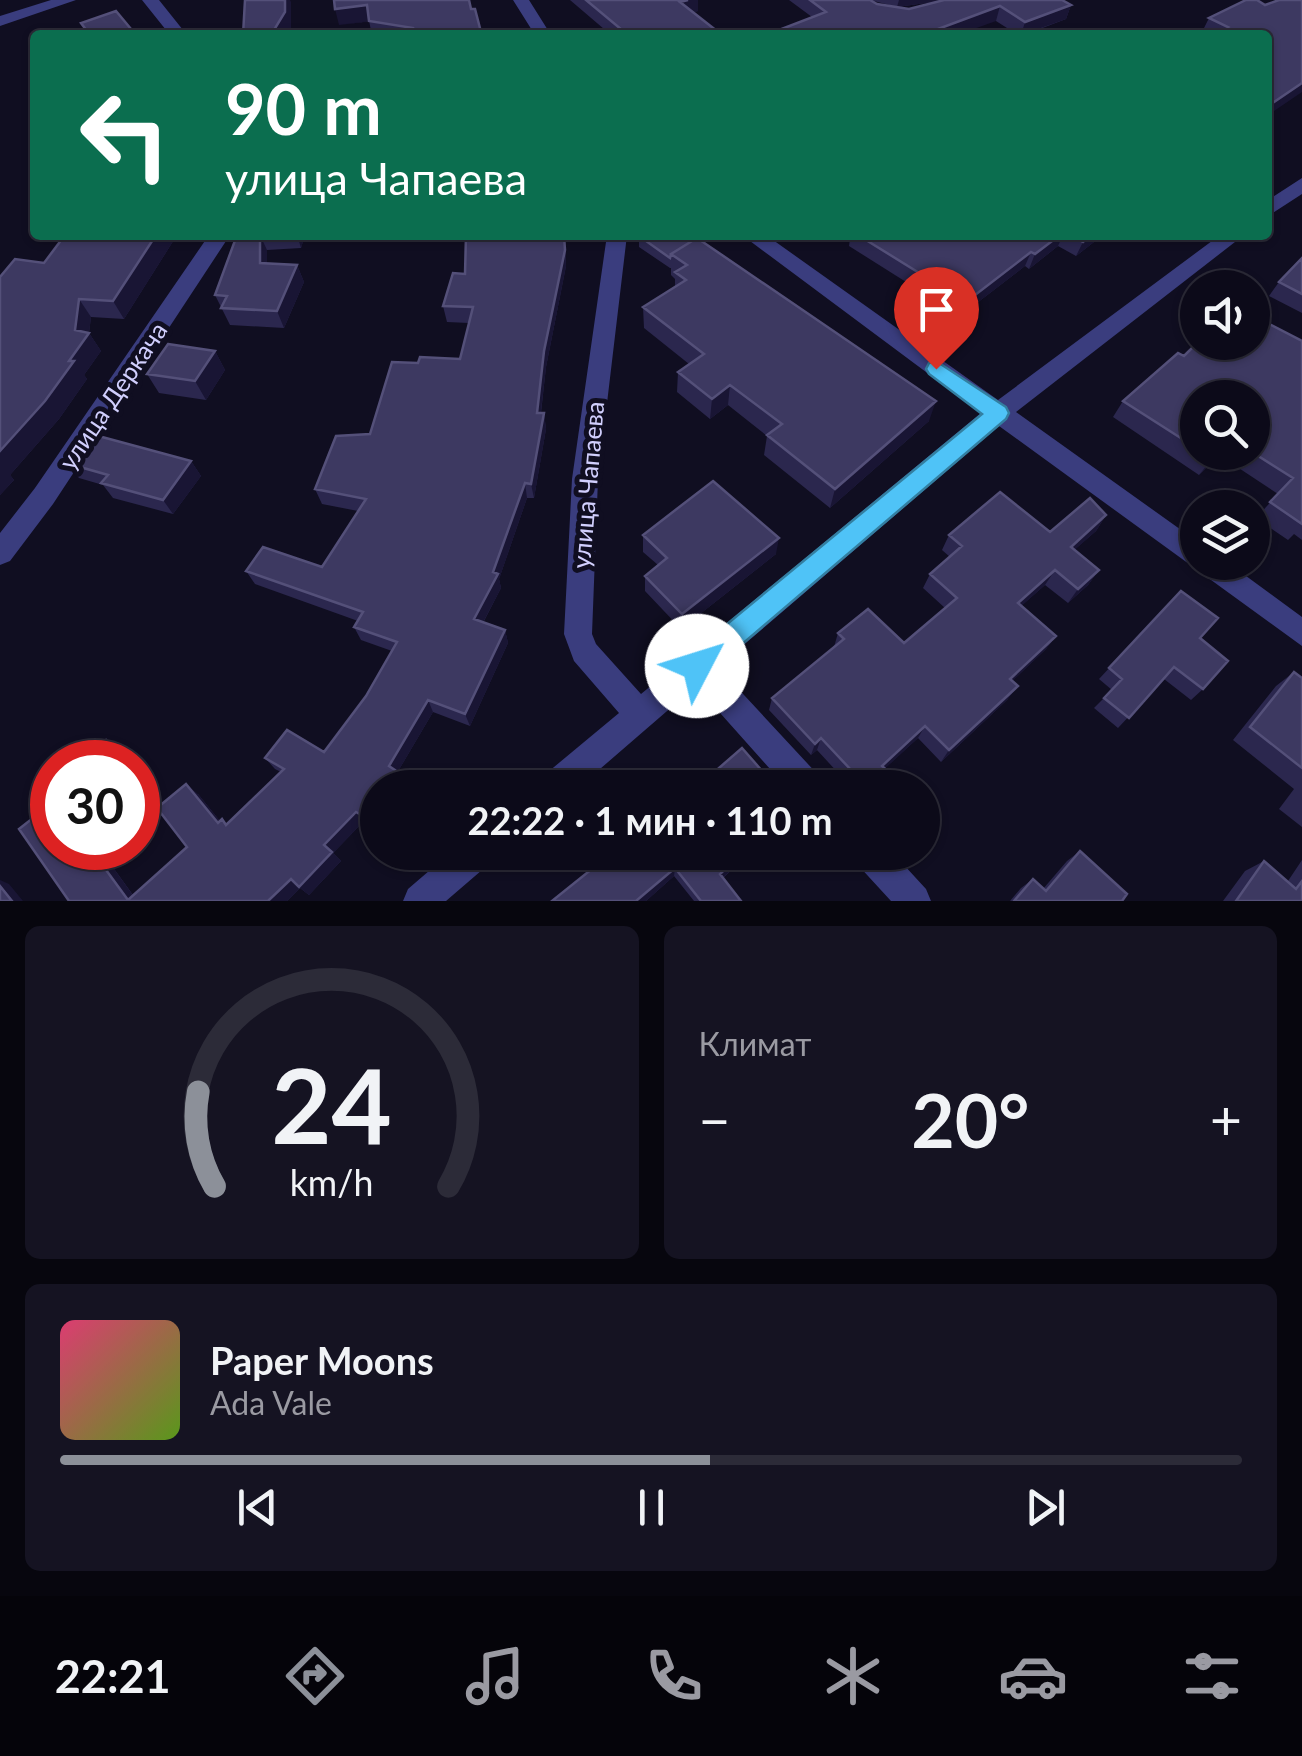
<!DOCTYPE html>
<html lang="ru">
<head>
<meta charset="utf-8">
<style>
	:root { --surface:#0c0a19; --page:#151322; --text:#f1f3f6; --muted:#9a9aa2; --line:#2c2b38; --accent:#8c9099 }
	body { margin:0; font-family:Lato,sans-serif; background:var(--page); color:var(--text); height:100vh; display:flex; flex-direction:column; font-size:38px; white-space:nowrap }
	* { box-sizing:border-box; margin:0 }
	p { font-size:32px; color:var(--muted) }
	.icon { flex:none; width:55px; height:55px; fill:none; stroke:currentColor; stroke-width:2; stroke-linecap:round; stroke-linejoin:round }
	.map { position:relative; height:901px; overflow:hidden }
	.drawer { display:flex; flex-direction:column; gap:25px; padding:25px; background:#07060e; flex:1 }
	.drawer>* { flex:none }
	.banner { position:absolute; left:30px; top:30px; width:1242px; height:210px; border-radius:10px; box-shadow:0 2px 8px #0004,0 0 0 2px var(--line); background:#0b6e4f; color:#fff; overflow:hidden }
	.controls { position:absolute; left:1180px; top:270px; display:grid; gap:20px }
	.controls a { display:grid; place-items:center; width:90px; height:90px; border-radius:50%; background:var(--surface); box-shadow:0 2px 8px #0004,0 0 0 2px var(--line); font-size:50px }
	.speed { position:absolute; left:30px; top:740px; display:flex; gap:20px; font-size:50px; font-weight:700; text-align:center }
	.speed>* { display:grid; place-content:center; width:130px; height:130px; border-radius:50%; background:var(--surface); box-shadow:0 2px 8px #0004,0 0 0 2px var(--line); line-height:1 }
	.speed .limit { border:15px solid #d22; background:#fff; color:#111 }
	.pin { position:absolute; display:grid; place-items:center; width:85px; height:85px; color:#fff; margin:-102px -42px; border-radius:50% 50% 50% 0; rotate:-45deg; box-shadow:0 0 10px #0007 }
	.pin .icon { rotate:45deg }
	.me { position:absolute; width:110px; margin:-55px; rotate:50deg; stroke-linejoin:round; filter:drop-shadow(0 0 8px #0008) }
	.turn { display:flex; align-items:center; gap:35px; height:210px; padding:0 30px; font-size:45px }
	.turn .icon { width:130px; height:130px; stroke-width:2.5 }
	.turn b { display:block; font-size:70px; line-height:85px }
	.big { font-size:75px; font-weight:700; line-height:1.1 }
	.drawer .tile { flex:1; display:flex; flex-direction:column; justify-content:center; gap:15px; min-width:0; padding:0 35px; border-radius:15px; background:var(--page) }
	.drawer .dial { align-items:center; gap:0 }
	.dial svg { height:260px; overflow:visible; fill:none; stroke:var(--line); stroke-width:7; stroke-linecap:round; text-anchor:middle }
	.dial text { fill:var(--text); stroke:none }
	.song { display:flex; align-items:center; gap:30px }
	.cover { width:120px; height:120px; border-radius:15px; background:linear-gradient(135deg,hsl(340 70% 55%),hsl(90 70% 35%)) }
	.played { height:10px; border-radius:5px; background:linear-gradient(90deg,var(--accent) 55%,var(--line) 55%) }
	.keys { display:flex; justify-content:space-around; direction:ltr }
	.heat { display:flex; justify-content:space-between; align-items:center; font-size:55px; direction:ltr }
	.drawer .tiles { flex:1; display:grid; gap:25px; grid-template-columns:1fr 1fr }
	.tile:last-child { grid-column:span 2 }
	.trip { position:absolute; left:360px; top:770px; width:580px; height:100px; border-radius:50px; background:var(--surface); box-shadow:0 2px 8px #0004,0 0 0 2px var(--line); font-weight:700; line-height:100px; text-align:center }
	.tabs { display:flex; height:160px; justify-content:space-around; align-items:center; background:#05040a; color:var(--muted) }
	.tabs .icon { width:70px; height:70px }
	.tabs .active { color:var(--accent) }
	.tabs b { font-size:45px; color:var(--text) }
	.map>svg:first-child { display:block }
</style>
</head>
<body>
<div class="map">
<svg width="1302" height="901" viewBox="0 0 1302 901">
	<rect width="100%" height="100%" fill="#100e21"/>
	<g fill="none" stroke-linecap="round" stroke-linejoin="round">
		<path fill="#3a3d7e" fill-rule="evenodd" d="M51 0H76L0 26V16Z
			M142 0H159L187 35H170Z
			M513 0H529L551 35H535Z
			M1302 178V194L1268 216V200Z
			M209 235H230L53 504 10 561 0 565V533L35 488Z
			M607 235H627L598 479 592 634 596 644 641 694 981 413 742 235H766L998 400 1220 235H1244L1016 412 1198 542V562H1227L1302 617V646L999 426 718 667 820 777 825 788H787L696 686 578 788H537L542 777 619 713 574 661 564 634 572 479Z
			M451 852H493L489 864 446 901H403L408 889Z
			M853 852H892L926 889 931 901H891L857 864Z"/>
	</g>
	<path fill="#2b274e" fill-rule="evenodd" d="M570 0H698V11L693 12 722 35H611Z
		M789 0H1062L1071 5 1066 19 1024 35H1018L996 21 812 17ZM870 0 897 7 940 1 909 9 877 4Z
		M1246 0 1268 35H1208L1202 32 1209 18Z
		M471 9 481 32 499 35H372L369 21 339 25Z
		M65 235H177L124 319 91 317 89 333 101 351 84 375 87 379 59 419 10 475 14 480 0 495V277L44 263Z
		M237 235H305L301 248 267 250V263L297 265 304 282 284 328 230 325 215 295Z
		M436 235H565L566 266 546 367 541 413H544L546 429 534 498H527L499 579 501 588 483 623 505 630 508 643 470 726 433 712 397 773 402 780 397 788H378L371 825 364 821 333 853 341 861 309 895 300 888 287 901H69L99 848 133 895 187 847 198 794 220 821 222 819 227 824 281 772 275 769 265 758 324 752 366 696 392 651 361 640 354 627 358 621 255 584 246 571 322 567 358 511 322 504 315 489 370 434 418 363 460 359 469 323 447 322 443 306 465 274 466 238 437 240Z
		M642 235 929 421 830 508 764 455 767 436 728 405 710 419 677 392 678 372 689 364 644 328 643 307 675 286V279L671 275V268H670L639 247V236Z
		M845 235H1103L1076 256 1058 246 1029 269 1025 266 960 316 849 246 850 239Z
		M1302 258V313L1269 296 1279 282Z
		M1302 341V540L1294 534 1288 540 1256 518 1278 494 1219 455 1199 475 1113 417 1123 401 1184 356ZM1198 398 1252 452H1198Z
		M215 351 225 370 206 400 159 393 147 374Z
		M191 461 201 476 173 514 113 498 103 485 79 478 66 463Z
		M1106 515 1096 531 1074 550 1099 570 1088 585 1068 603 1045 585 1021 606 1056 636 1046 649 1012 681 1008 699 941 762 918 738 885 768 893 776 886 788H852L817 750 811 755 769 710 772 698 834 647 838 633 904 643 945 608 923 588 930 574 950 557 942 550 949 535 1050 532Z
		M643 535 776 554 681 629 645 591V576L658 565 643 552Z
		M1181 591 1200 638 1203 689 1191 700 1164 679 1118 728 1094 708 1112 690 1099 679Z
		M1294 672 1302 678V827L1279 809 1294 789 1233 740 1276 686Z
		M1080 851 1122 901H1010L1021 888 1033 879 1043 889 1067 861Z
		M613 852H751L723 878 741 901H694L674 876 646 901H552Z
		M1302 860V901H1223L1245 871 1264 861 1288 881Z"/>
	<path fill="#191534" d="M285 0H290L291 2V31L289 35H271Z
		M688 0H698V11L680 17V2Z
		M899 0H947L897 7Z
		M367 5 370 21 339 25 335 9Z
		M1071 5 1066 19 1021 35 1025 22Z
		M1000 6 996 21 957 35H922Z
		M1302 83V92L1268 115V106Z
		M156 235H177L124 319 113 301Z
		M260 235 267 250V280L260 263Z
		M297 235H305L301 248Z
		M564 235 566 266 546 367 539 428 537 413 544 351Z
		M1060 235H1063L1058 246 1029 269 1035 254Z
		M1091 235H1103L1076 256 1083 242Z
		M1031 252 1025 266 960 316 966 302Z
		M297 265 304 282 284 328 277 311Z
		M79 299 91 317 89 333 101 351 84 375 87 379 59 419 10 475 14 480 0 495V451L69 361 75 330Z
		M215 351 225 370 206 400 195 381Z
		M730 385 728 405 710 419 712 399Z
		M936 401 929 421 830 508 835 489Z
		M544 413 546 429 534 498 531 484Z
		M1218 452H1221L1199 475 1212 459Z
		M191 461 201 476 173 514 163 500Z
		M525 483 527 498 499 579 501 588 478 632 474 619Z
		M1106 515 1096 531 1061 562 1071 547Z
		M779 538 776 554 681 629 682 614Z
		M1055 570 1045 585 1009 617 1018 603Z
		M1099 570 1088 585 1068 603 1078 589Z
		M505 630 508 643 470 726 465 714Z
		M1056 636 1046 649 1001 692 1010 679Z
		M1018 686 1008 699 941 762 949 750Z
		M428 700 433 712 397 773 402 780 397 788H383L389 766Z
		M925 726 918 738 876 777 882 766Z
		M821 738 817 750 811 755 815 744Z
		M106 740 115 747 127 762H124Z
		M186 784 198 794 229 832 218 823Z
		M378 795V816L371 825 363 816Z
		M356 812 364 821 333 853 324 845Z
		M90 848H99L137 901 128 900Z
		M332 852 341 861 309 895 300 888 287 901H268L291 879Z
		M743 852H751L718 882 720 874Z
		M675 868 674 876 646 901H636Z
		M0 880 9 884 23 901H12L0 886Z"/>
	<path fill="#3d3961" stroke="#545079" stroke-width="2.5" d="M245 0H285V12L271 35H243Z
		M334 0H469L471 9H475L481 32 498 30 499 35H412L413 28 369 21 367 5 335 9Z
		M586 0H688L680 2 722 35H628Z
		M810 0H870L877 4 909 9 944 0H1062L1071 5 1025 22 1000 6 922 35H766L826 12Z
		M1246 0H1257L1265 5 1279 0H1302V83L1268 106V35H1214L1228 27 1209 18Z
		M116 11 136 35H90L81 23Z
		M65 235H156L113 301 79 299 75 330 89 333 69 361H74L45 401 0 451V277L15 259 44 263Z
		M237 235H260V263L297 265 277 311 221 308 227 296 215 295Z
		M466 235H564L565 250 544 351 537 413H544L531 484 525 483 493 572 498 574 474 619 505 630 465 714 428 700 389 766 395 770 383 788H378V795L363 816 356 812 324 845 332 852 299 887 291 879 268 901H69L19 829 52 803V848H90L128 900 187 847 157 808 186 784 218 823 222 819 226 825 284 769 265 758 287 730 324 752 366 696 397 642 354 627 363 612 246 571 263 547 322 567 366 499 315 489 336 436 370 434 392 362 418 363 420 357 460 359 473 307 443 306 453 273 465 274Z
		M642 235H684L692 241 671 254 670 258 639 236Z
		M858 235H1060L1035 254 1031 252 966 302Z
		M1070 235H1091L1083 242Z
		M697 238 936 401 835 489 767 435 782 424 730 385 712 399 678 372 704 354 643 307 686 280 675 272 687 265 671 254Z
		M1302 258V294L1279 282Z
		M1252 315 1302 341V524L1270 502 1293 478 1252 452V398H1198V449L1123 401 1178 353 1184 356 1198 342H1252Z
		M168 344 215 351 195 381 147 374Z
		M91 434 191 461 163 500 101 483 108 475 66 463Z
		M1202 452H1218L1212 459Z
		M713 481 779 538 682 614 645 576 667 558 643 535Z
		M1000 492 1050 532 1090 498 1106 515 1071 547 1099 570 1078 589 1055 570 1018 603 1056 636 1010 679 1018 686 949 750 925 726 882 766 893 776 881 788H868L821 738 815 744 772 698 844 639 838 633 868 609 904 643 957 598 930 574 962 546 949 535Z
		M1181 591 1218 618 1200 638 1228 661 1203 689 1174 667 1129 718 1104 698 1122 679 1109 668Z
		M1294 672 1302 678V768L1250 727Z
		M106 740 124 762H78Z
		M742 748 777 788H696Z
		M1080 851 1127 894 1122 901H1014L1033 879 1046 891Z
		M613 852H743L720 874 741 901H701L675 868 636 901H552Z
		M1264 861 1296 889 1302 881V901H1236Z
		M0 886 12 901H0Z"/>
	<path fill="#4fc3f7" stroke="#337fa1" stroke-width="2.5" d="M936 361 1006 407 1009 413 1006 419 706 675 697 678 687 675 683 666 687 657 982 414 929 374 926 369 929 363Z"/>
	<g text-anchor="middle" stroke-width="10" stroke-linejoin="round" paint-order="stroke">
		<g font-size="25" fill="#d1cffd" stroke="#100e21">
			<text transform="translate(113 396) rotate(-56)" y="9">улица Деркача</text>
			<text transform="translate(588 485) rotate(-85)" y="9">улица Чапаева</text>
		</g>
	</g>
</svg>
<div class="controls">
<a><svg class="icon" aria-label="sound" viewBox="0 0 24 24"><path d="M4 9h4l5-4v14l-5-4H4zM17 9q2 3 0 6"/></svg></a>
<a><svg class="icon" aria-label="search" viewBox="0 0 24 24"><circle cx="10" cy="10" r="6"/><path d="M15 15l6 6"/></svg></a>
<a><svg class="icon" aria-label="layers" viewBox="0 0 24 24"><path d="M12 4l9 5-9 5-9-5zM3 14l9 5 9-5"/></svg></a>
</div>
<div class="speed"><div class="limit">30</div></div>
<div class="pin" style="left:936px;top:369px;background:#d93025"><svg class="icon" aria-label="arrive" viewBox="0 0 24 24"><path d="M6 21V4h12l-3 4 3 4H6"/></svg></div>
<svg class="me" style="left:697px;top:666px" viewBox="-20 -20 40 40"><circle r="19" fill="#fff"/><path d="M0-13L10 11 0 6-10 11z" fill="#4fc3f7"/></svg>
<div class="trip">22:22 · 1 мин · 110 m</div>
<div class="banner">
<div class="turn"><svg class="icon" aria-label="left" viewBox="0 0 24 24"><path d="M17 20v-9H6M10 6l-5 5 5 5"/></svg><div><b>90 m</b>улица Чапаева</div></div>
</div>
</div>
<section class="drawer">
<div class="tiles">
<div class="tile dial"><svg viewBox="0 0 100 80">
<path d="M14 69A42 42 0 1 1 86 69"/>
<path d="M14 69A42 42 0 0 1 9 40" stroke="#8c9099"/>
<text x="50" y="56" font-size="32" font-weight="700">24</text>
<text x="50" y="72" font-size="11">km/h</text>
</svg></div>
<div class="tile"><p>Климат</p>
<div class="heat"><a>−</a><b class="big">20°</b><a>+</a></div>
</div>
<div class="tile">
<div class="song"><i class="cover"></i><div><b>Paper Moons</b><p>Ada Vale</p></div></div>
<div class="played"></div>
<div class="keys"><svg class="icon" aria-label="previous" viewBox="0 0 24 24"><path d="M18 5L8 12l10 7zM5 5v14"/></svg><svg class="icon" aria-label="pause" viewBox="0 0 24 24"><path d="M8 5v14M16 5v14"/></svg><svg class="icon" aria-label="next" viewBox="0 0 24 24"><path d="M6 5l10 7-10 7zM19 5v14"/></svg></div>
</div>
</div>
</section>
<nav class="tabs">
<b>22:21</b>
<svg class="icon active" aria-label="directions" viewBox="0 0 24 24"><path d="M12 3l9 9-9 9-9-9zM9 14v-3h6M13 9l2 2-2 2"/></svg>
<svg class="icon" aria-label="music" viewBox="0 0 24 24"><path d="M9 18V5l10-2v13"/><circle cx="6" cy="18" r="3"/><circle cx="16" cy="16" r="3"/></svg>
<svg class="icon" aria-label="phone" viewBox="0 0 24 24"><path d="M5 4h4l2 5-3 2q2 4 5 5l2-3 5 2v4C11 20 4 13 5 4z"/></svg>
<svg class="icon" aria-label="climate" viewBox="0 0 24 24"><path d="M12 3v18M4 7l16 10M4 17L20 7"/></svg>
<svg class="icon" aria-label="car" viewBox="0 0 24 24"><path d="M5 17H2v-5l4-1 3-4h7l3 4 3 1v5h-3M9 17h6M6 11h13"/><circle cx="7" cy="17" r="2"/><circle cx="17" cy="17" r="2"/></svg>
<svg class="icon" aria-label="filters" viewBox="0 0 24 24"><path d="M4 7h16M4 17h16"/><circle cx="9" cy="7" r="2"/><circle cx="15" cy="17" r="2"/></svg>
</nav>
</body>
</html>
